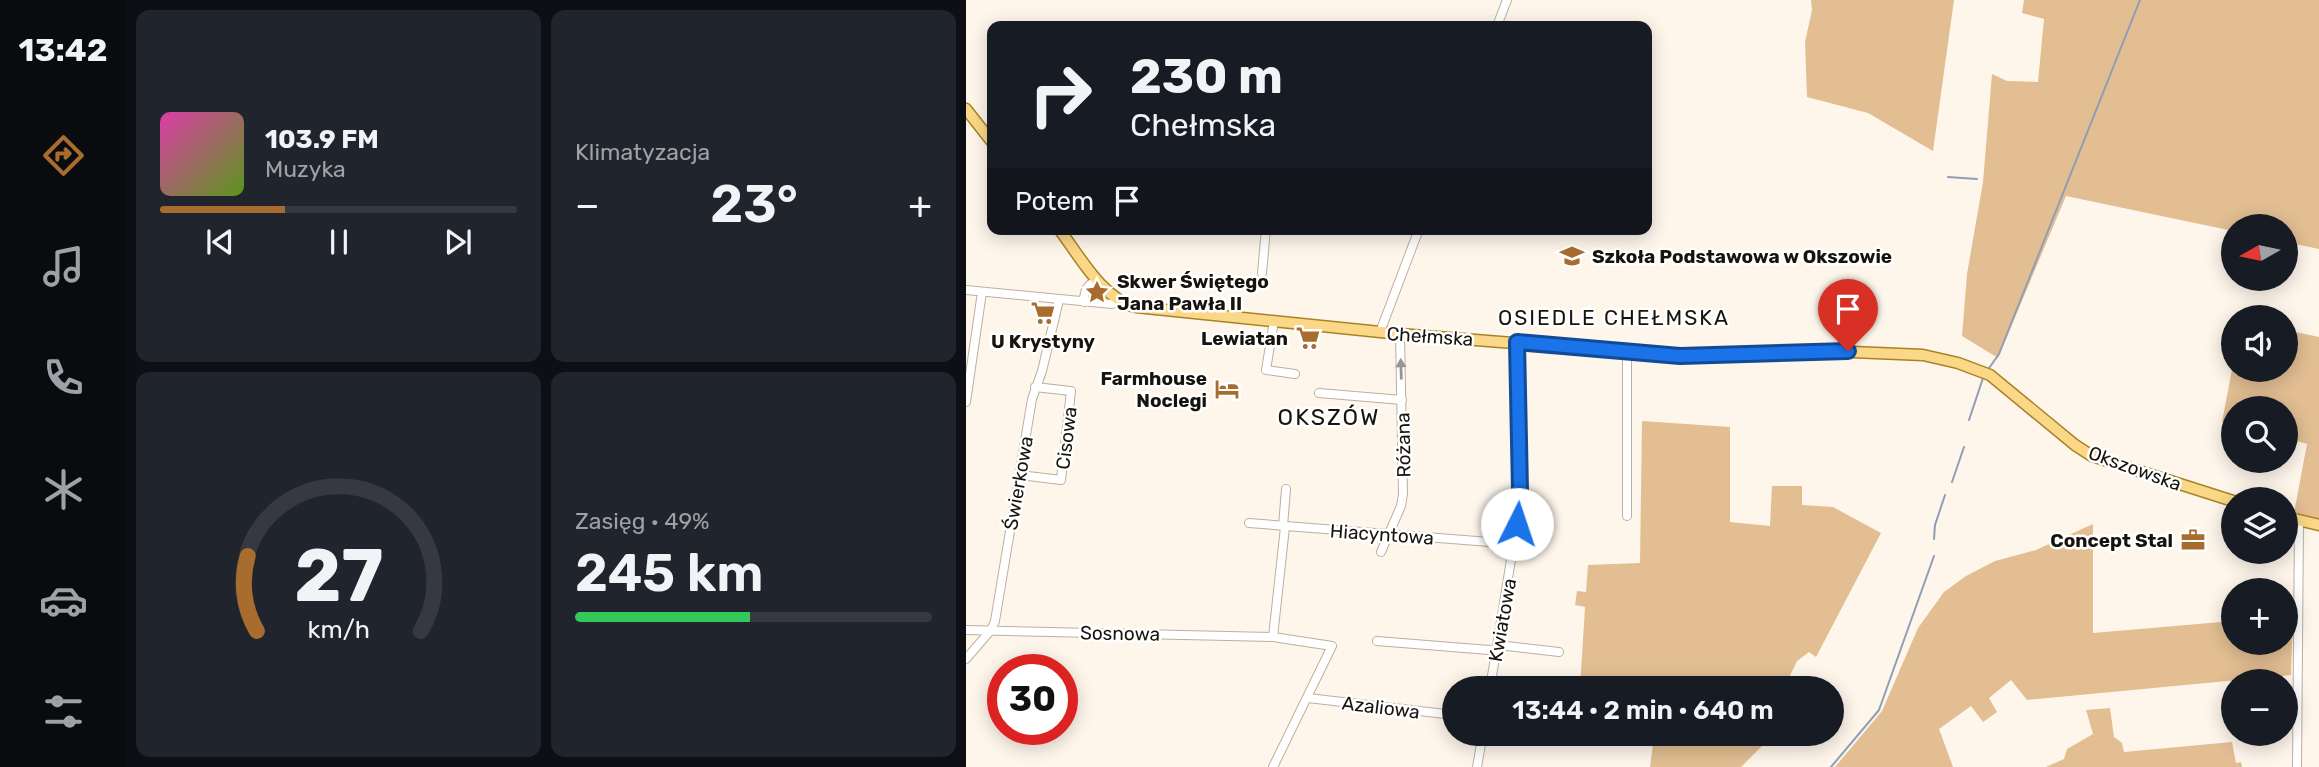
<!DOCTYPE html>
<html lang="pl">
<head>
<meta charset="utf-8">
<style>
	:root { --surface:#171b24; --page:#20242c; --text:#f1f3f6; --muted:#9ea1a6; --line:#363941; --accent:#a76c2e }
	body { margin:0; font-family:Rubik,sans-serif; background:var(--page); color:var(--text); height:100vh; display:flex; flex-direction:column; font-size:26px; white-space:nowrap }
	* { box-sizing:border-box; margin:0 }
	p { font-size:23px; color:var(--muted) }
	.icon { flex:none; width:38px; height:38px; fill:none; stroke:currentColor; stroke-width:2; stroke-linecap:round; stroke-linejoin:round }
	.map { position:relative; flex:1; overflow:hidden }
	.panel { display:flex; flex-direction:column; gap:10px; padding:10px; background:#0d0f14; width:840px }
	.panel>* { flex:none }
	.hud { position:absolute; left:21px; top:21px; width:665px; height:214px; border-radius:14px; box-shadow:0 4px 18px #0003; background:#171b24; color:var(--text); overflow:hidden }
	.needle { width:46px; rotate:261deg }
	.buttons { position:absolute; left:1255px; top:214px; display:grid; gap:14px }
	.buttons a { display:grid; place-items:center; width:77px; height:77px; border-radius:50%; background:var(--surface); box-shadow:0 4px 18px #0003; font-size:35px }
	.speed { position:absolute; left:21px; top:654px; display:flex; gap:14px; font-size:35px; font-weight:700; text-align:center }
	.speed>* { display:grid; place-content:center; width:91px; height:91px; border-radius:50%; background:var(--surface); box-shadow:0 4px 18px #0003; line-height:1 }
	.speed .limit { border:10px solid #d22; background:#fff; color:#111 }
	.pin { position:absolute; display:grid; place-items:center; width:60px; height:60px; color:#fff; margin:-72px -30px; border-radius:50% 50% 50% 0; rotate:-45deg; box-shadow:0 0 7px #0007 }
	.pin .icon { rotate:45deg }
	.me { position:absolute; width:77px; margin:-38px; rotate:4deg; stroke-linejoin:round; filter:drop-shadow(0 0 5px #0008) }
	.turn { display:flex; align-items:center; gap:24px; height:147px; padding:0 28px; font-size:32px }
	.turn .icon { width:91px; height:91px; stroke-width:2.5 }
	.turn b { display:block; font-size:49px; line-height:60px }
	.then { display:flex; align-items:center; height:66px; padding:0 28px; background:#0003; gap:14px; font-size:26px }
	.big { font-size:52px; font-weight:600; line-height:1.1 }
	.panel .card { flex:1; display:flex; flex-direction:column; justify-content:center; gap:10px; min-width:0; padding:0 24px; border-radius:14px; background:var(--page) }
	.panel .dial { align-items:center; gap:0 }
	.dial svg { height:182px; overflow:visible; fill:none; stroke:var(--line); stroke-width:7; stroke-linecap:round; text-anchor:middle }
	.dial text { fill:var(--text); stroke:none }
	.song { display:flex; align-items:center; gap:21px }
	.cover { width:84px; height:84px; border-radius:10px; background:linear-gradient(135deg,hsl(320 70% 55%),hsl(90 70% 35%)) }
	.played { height:7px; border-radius:4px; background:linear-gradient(90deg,var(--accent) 35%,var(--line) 35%) }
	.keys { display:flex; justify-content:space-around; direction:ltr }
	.heat { display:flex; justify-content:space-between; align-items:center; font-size:38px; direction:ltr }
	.charge { height:10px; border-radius:5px; background:linear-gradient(90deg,#34c759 49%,var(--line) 0) }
	.panel .tiles { flex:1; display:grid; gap:10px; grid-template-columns:repeat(2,1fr) }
	.trip { position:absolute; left:476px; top:676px; width:402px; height:70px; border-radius:35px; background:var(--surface); box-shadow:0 4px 18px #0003; font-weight:600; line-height:70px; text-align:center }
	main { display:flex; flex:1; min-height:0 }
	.tabs { display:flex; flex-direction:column; width:126px; justify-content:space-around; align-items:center; background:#090b0e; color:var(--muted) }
	.tabs .icon { width:49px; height:49px }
	.tabs .on { color:var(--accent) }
	.tabs b { font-size:32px; color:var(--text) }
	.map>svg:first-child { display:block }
</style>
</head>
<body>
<main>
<nav class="tabs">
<b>13:42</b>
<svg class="icon on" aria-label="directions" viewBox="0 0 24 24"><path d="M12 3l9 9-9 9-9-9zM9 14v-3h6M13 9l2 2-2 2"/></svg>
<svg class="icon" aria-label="music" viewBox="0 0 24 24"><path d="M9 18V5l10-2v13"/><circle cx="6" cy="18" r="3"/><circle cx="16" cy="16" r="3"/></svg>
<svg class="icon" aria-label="phone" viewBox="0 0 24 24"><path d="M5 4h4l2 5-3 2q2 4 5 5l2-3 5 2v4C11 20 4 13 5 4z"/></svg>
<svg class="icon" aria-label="climate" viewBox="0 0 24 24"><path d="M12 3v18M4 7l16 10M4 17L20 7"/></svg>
<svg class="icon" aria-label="car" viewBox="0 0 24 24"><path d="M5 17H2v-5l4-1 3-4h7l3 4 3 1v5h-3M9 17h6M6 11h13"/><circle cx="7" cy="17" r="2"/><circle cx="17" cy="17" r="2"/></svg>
<svg class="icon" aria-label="filters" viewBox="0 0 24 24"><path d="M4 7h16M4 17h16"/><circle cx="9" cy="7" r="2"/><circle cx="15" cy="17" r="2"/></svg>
</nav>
<section class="panel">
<div class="tiles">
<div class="card">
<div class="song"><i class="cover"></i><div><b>103.9 FM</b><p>Muzyka</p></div></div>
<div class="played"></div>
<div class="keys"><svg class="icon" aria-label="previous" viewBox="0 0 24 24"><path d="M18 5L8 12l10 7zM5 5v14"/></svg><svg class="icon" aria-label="pause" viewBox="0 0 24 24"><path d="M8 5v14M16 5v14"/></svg><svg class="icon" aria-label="next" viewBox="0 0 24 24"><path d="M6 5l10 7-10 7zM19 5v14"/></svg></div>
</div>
<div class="card"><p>Klimatyzacja</p>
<div class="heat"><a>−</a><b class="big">23°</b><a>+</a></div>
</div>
<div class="card dial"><svg viewBox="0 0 100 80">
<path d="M14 69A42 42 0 1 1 86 69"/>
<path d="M14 69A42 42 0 0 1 10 36" stroke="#a76c2e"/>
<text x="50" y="56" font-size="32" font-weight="700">27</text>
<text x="50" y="72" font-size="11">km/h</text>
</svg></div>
<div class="card"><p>Zasięg · 49%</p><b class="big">245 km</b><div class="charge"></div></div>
</div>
</section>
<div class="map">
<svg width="1353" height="767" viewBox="0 0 1353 767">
	<rect width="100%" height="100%" fill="#fef6eb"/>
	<path fill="#e2be92" d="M845 0H988L967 151 902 113 841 97 839 42 846 10Z
		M1058 0H1353V249L1320 242V226H1267V231L1100 196 1032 358 996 336 1001 274 1017 182 1026 74 1041 81 1072 82 1078 19 1056 13Z
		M1320 330 1353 337V519L1328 513 1341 444 1320 438V408H1267V426L1256 422 1267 364V369H1320Z
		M676 421 764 427V522L804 526 806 486H836V505L867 507 915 533 850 657 843 652 831 661 818 688H614L619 607 609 605 611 591 620 592 622 565 674 563Z
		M1127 524V633L1267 621V642H1320V616L1327 615 1325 675 1061 700 1045 680 1023 698 1031 712 1017 722 1005 706 973 729 987 767H869L916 711 952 628 978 592 1000 576 1029 561 1070 550Z
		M1144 708 1148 737 1156 743 1158 752 1266 742 1270 763 1275 762 1276 767H1080L1098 759 1101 749 1127 734 1120 710Z
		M692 733H809L775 767H684L687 744Z"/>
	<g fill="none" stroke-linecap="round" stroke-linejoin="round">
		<path stroke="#909eb5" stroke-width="2" d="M982 177 1011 179
			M1021 371 1033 354 1174 0
			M1003 420 1017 378
			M986 482 998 447
			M968 539 969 525 979 495
			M865 767 913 710 968 556"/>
		<g stroke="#bdaf9f" stroke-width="10">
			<path id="minor" d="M531 26 541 0
				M296 273 300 229
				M0 290 146 304 153 301
				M118 302C118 291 121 284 132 280
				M308 321 300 370 329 374
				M414 332 453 229
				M353 393 436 400
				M0 402 16 292
				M54 475 95 480 105 391 69 387
				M661 516V352
				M283 523 549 544
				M317 526 320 489
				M415 552 435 506 437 494 434 334
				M0 630 307 637 366 646 307 767
				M307 637 319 527
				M411 641 523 650 531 649
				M532 645 593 652
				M0 659 25 630 29 621 66 399 76 371 93 300
				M524 688 554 505 551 343
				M342 698 488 715
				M511 767 517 733
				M1331 767 1333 520"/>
		</g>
		<g stroke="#a98228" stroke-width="13">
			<path id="major" d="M0 109 26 142
				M93 229C113 255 136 299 170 307L434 334 714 356 863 351 957 355 992 363 1024 375 1109 445 1126 456 1267 501
				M1320 517 1353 525"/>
		</g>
		<use href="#minor" stroke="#fff" stroke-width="8"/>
		<use href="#major" stroke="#fbd887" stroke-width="10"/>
	</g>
	<defs><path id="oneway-solid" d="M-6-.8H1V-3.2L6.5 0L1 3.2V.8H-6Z" transform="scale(1.75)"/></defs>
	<use fill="#979592" href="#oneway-solid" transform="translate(435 369) rotate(-92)"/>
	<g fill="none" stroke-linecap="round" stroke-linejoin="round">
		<g stroke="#114b97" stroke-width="18">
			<path id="route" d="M551 524 554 491 551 342 714 356 882 351"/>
		</g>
		<use href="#route" stroke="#1a73e8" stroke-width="12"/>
	</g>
	<defs>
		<g id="school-bare" transform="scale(1.89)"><path d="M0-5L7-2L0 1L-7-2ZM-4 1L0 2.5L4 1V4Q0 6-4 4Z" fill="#a76c2e" stroke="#fff" stroke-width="2.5" paint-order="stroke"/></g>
		<g id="sight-bare" transform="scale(1.89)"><path d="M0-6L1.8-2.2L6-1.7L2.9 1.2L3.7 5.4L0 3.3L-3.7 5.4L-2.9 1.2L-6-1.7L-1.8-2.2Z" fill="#a76c2e" stroke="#fff" stroke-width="2.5" paint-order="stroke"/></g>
		<g id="supermarket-bare" transform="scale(1.89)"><path d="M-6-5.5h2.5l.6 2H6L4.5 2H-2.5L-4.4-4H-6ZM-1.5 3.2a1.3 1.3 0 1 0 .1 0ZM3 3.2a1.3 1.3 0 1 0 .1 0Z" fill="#a76c2e" stroke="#fff" stroke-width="2.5" paint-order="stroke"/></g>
		<g id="hotel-bare" transform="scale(1.89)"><path d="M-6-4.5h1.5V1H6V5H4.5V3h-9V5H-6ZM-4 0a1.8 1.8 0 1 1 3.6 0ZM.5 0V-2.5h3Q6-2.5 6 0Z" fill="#a76c2e" stroke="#fff" stroke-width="2.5" paint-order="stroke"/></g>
		<g id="office-bare" transform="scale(1.89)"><path d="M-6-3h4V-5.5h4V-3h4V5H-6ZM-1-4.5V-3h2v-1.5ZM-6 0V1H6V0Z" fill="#a76c2e" stroke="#fff" stroke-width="2.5" paint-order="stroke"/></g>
	</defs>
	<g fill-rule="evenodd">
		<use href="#school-bare" x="606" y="256"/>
		<use href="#sight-bare" x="131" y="292"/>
		<use href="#supermarket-bare" x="77" y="313"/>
		<use href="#supermarket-bare" x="342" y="338"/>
		<use href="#hotel-bare" x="261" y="389"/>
		<use href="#office-bare" x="1227" y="540"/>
	</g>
	<g text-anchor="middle" stroke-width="5" stroke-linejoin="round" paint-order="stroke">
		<g font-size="19" font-weight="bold" fill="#17130d" stroke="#fff" text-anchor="end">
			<text x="626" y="263" text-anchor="start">Szkoła Podstawowa w Okszowie</text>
			<text x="151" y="288" text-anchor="start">Skwer Świętego<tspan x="151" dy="22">Jana Pawła II</tspan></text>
			<text x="322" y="345">Lewiatan</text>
			<text x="77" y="348" text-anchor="middle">U Krystyny</text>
			<text x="241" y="385">Farmhouse<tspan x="241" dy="22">Noclegi</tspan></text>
			<text x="1207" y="547">Concept Stal</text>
		</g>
		<g font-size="19" fill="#17130d" stroke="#fff">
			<text transform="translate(464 336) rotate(4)" y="7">Chełmska</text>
			<text transform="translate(100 438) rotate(-83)" y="7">Cisowa</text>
			<text transform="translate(437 445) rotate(-91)" y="7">Różana</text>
			<text transform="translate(1169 468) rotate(20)" y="7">Okszowska</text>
			<text transform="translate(52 483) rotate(-80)" y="7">Świerkowa</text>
			<text transform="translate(416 534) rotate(4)" y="7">Hiacyntowa</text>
			<text transform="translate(536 620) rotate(-80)" y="7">Kwiatowa</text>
			<text transform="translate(154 633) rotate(1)" y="7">Sosnowa</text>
			<text transform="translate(415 707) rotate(7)" y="7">Azaliowa</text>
		</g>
		<g font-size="21" letter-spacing="2" fill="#17130d" stroke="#fff">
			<text x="648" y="325">OSIEDLE CHEŁMSKA</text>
		</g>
		<g font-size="23" letter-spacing="2" fill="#17130d" stroke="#fff">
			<text x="363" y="425">OKSZÓW</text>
		</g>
	</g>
</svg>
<div class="buttons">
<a><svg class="needle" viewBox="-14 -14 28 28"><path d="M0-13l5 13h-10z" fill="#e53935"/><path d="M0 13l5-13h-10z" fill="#9ea1a6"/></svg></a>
<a><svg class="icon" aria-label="sound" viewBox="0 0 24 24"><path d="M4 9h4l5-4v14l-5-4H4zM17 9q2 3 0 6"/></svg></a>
<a><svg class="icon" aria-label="search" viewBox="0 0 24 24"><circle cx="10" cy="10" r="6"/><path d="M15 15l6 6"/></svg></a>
<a><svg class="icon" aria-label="layers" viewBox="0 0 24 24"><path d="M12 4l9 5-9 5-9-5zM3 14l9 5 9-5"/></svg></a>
<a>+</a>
<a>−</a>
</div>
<div class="speed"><div class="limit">30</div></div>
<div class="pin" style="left:882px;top:351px;background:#d93025"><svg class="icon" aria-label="arrive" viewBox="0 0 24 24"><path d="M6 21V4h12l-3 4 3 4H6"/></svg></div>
<svg class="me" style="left:551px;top:524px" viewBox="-20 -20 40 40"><circle r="19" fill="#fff"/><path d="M0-13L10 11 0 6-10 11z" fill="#1a73e8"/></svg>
<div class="trip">13:44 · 2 min · 640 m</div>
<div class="hud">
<div class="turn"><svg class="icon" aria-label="right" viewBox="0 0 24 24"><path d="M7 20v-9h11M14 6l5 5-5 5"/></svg><div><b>230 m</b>Chełmska</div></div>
<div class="then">Potem<svg class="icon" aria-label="arrive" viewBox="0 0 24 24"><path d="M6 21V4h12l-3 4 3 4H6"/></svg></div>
</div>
</div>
</main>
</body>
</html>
